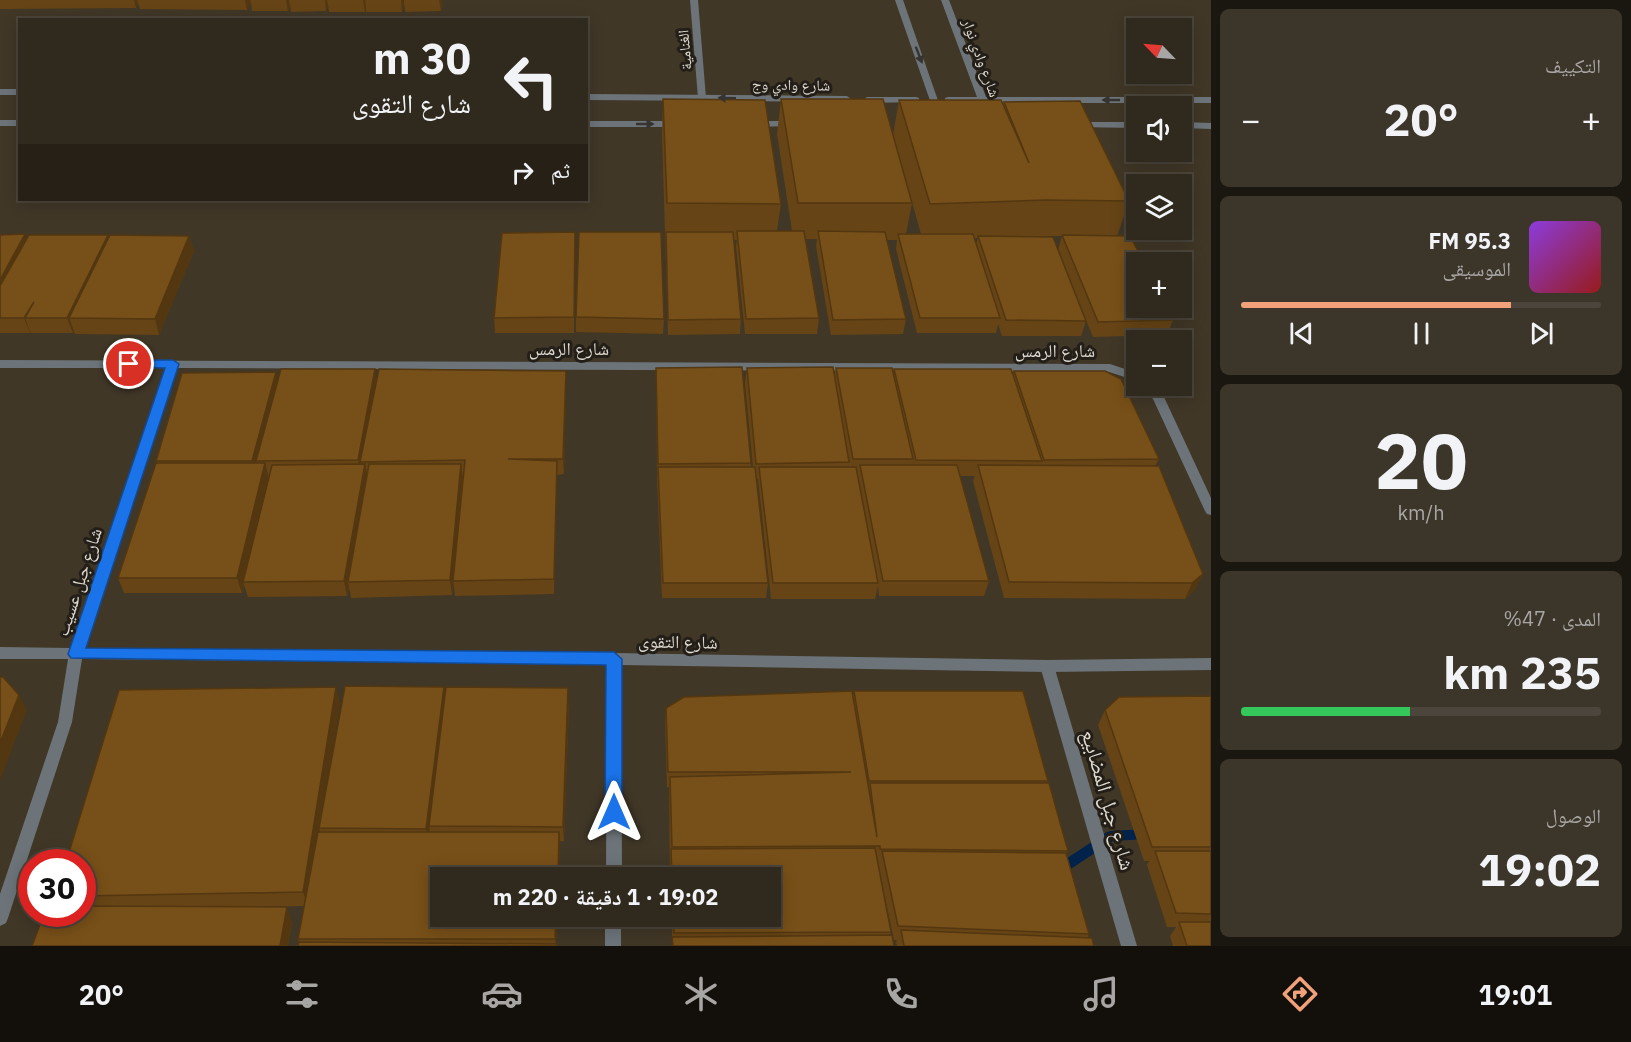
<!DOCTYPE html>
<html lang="ar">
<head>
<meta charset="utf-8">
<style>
	:root { --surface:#30291d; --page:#3c352a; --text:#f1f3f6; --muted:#a8a6a4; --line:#4b453b; --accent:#f1a27b }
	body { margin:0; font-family:"IBM Plex Sans","Noto Naskh Arabic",sans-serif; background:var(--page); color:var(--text); direction:rtl; height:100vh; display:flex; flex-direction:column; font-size:22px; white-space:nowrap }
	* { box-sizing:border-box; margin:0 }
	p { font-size:20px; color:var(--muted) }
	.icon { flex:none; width:33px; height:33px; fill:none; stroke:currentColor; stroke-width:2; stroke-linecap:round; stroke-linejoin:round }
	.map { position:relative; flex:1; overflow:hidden; direction:ltr }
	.side { display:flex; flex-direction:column; gap:9px; padding:9px; background:#1a1710; width:420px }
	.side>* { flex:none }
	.banner { position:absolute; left:18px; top:18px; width:570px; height:183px; border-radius:0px; box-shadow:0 3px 15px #0003,0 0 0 2px var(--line); direction:rtl; background:#30291d; color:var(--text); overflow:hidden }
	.needle { width:39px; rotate:295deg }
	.buttons { position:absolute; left:1126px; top:18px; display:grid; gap:12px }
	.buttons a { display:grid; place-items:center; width:66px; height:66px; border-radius:0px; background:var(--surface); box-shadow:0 3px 15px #0003,0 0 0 2px var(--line); font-size:30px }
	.speed { position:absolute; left:18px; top:849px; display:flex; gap:12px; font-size:30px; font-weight:700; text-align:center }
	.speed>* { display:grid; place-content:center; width:78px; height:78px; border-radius:50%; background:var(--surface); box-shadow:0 3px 15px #0003,0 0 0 2px var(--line); line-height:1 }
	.speed .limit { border:9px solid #d22; background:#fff; color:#111 }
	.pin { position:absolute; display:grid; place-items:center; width:51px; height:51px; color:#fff; margin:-26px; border:3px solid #fff; border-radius:50%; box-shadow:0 2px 6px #0007 }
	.me { position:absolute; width:66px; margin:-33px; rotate:0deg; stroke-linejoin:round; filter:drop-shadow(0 0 4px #0008) }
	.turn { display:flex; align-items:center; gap:21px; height:126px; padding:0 18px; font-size:27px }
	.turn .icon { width:78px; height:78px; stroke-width:2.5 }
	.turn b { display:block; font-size:42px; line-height:51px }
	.then { display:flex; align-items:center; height:57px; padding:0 18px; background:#0003; gap:12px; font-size:22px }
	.big { font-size:45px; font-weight:700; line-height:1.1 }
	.side .tile { flex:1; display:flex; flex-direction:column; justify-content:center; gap:9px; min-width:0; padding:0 21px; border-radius:9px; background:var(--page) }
	.side .dial { align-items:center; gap:0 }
	.dial b { font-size:78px; line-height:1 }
	.song { display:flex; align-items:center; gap:18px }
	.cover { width:72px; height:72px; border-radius:9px; background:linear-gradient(135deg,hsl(270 70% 55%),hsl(0 70% 35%)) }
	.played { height:6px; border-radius:3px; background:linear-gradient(90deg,var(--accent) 75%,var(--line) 75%) }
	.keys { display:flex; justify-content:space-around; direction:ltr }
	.heat { display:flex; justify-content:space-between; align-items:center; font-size:33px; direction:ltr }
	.charge { height:9px; border-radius:4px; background:linear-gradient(90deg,#34c759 47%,var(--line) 0) }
	.trip { position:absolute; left:430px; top:867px; width:351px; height:60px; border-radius:0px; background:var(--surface); box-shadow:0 3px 15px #0003,0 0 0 2px var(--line); font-weight:700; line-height:60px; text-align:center; direction:rtl }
	.tab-bar { display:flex; height:96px; justify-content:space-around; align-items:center; background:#13100c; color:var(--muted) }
	.tab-bar .icon { width:42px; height:42px }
	.tab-bar .current { color:var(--accent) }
	.tab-bar b { font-size:27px; color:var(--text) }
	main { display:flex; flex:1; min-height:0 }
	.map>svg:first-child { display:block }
</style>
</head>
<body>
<main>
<section class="side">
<div class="tile"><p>التكييف</p>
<div class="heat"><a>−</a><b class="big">20°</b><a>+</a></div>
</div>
<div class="tile">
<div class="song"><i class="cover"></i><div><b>95.3 FM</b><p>الموسيقى</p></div></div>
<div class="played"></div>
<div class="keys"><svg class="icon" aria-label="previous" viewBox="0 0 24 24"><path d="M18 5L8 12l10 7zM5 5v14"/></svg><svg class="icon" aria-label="pause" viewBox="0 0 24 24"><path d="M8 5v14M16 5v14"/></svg><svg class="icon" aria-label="next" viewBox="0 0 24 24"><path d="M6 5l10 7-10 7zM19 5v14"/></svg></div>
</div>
<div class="tile dial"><b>20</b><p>km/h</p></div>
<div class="tile"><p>المدى · 47%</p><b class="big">235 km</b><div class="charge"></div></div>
<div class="tile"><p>الوصول</p><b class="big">19:02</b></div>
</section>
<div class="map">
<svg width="1211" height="946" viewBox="0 0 1211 946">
	<rect width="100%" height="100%" fill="#403727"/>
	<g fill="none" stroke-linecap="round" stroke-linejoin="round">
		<path fill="#00224b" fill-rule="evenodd" d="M1146 829 1150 830 1152 834 1150 838 1146 839 1113 841 1063 874 1059 875 1055 874 1053 870 1055 866 1107 832 1111 831Z"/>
		<path fill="#6c7479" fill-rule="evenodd" d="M1047 660 1052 662 1054 666 1137 946H1121L1040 666 1042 662Z"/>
		<path fill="#6c7479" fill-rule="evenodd" d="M690 0H698L706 98 702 101 698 98Z
			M0 360 1110 364 1137 373V381L1109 372 177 368 85 648 614 653 1047 660 1211 658V670L1047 672 621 665 622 878H606L607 664 82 659 72 722 8 918 6 923 0 926V894L58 722 68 659H0V647L71 648 166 368H0Z
			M1141 386H1152L1164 397 1211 498V515L1207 514 1205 511 1153 399Z
			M605 916H621V946H605Z"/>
		<path fill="#6c7479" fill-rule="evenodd" d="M895 0H903L943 115 942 117 935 115Z
			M941 0H949L986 97H1211V103H988L989 107 985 110 982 109 979 103 945 102V98L948 97H977Z
			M0 89H20V95H0Z
			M586 94 847 96 851 99 847 102 586 100Z
			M916 97 919 98V102L867 103 863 100 867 97Z
			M0 120H20V126H0Z
			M586 121H678L682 124 678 127H586Z
			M792 121 795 122V126L753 127 749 124 753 121Z
			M1077 122H1137V128L1074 127 1073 125Z
			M1182 122 1211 123V129L1182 128Z"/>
	</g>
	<path fill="#664415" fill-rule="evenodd" d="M0 0H442L441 11 405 12 404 3 402 12H366V8L365 12H329L328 5 326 11 291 12 290 6 288 11H252L251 3 247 10 140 9 138 3 136 8 0 9Z
		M663 99 781 204 777 231H792L777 134 781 99 912 203 906 234H921L893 135 899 100 1003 105 1004 102 1129 201 1117 236 1173 320 1167 335 1093 337 1071 284 1086 321 1081 336H1002L998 324 996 333H917L896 249 897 240H887L906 319 903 334 831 335 816 246 817 239H806L819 318 817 334H745L736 246 737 240H733L741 319 740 334 668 335 662 134ZM1028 236H1062L1058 250ZM974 238H978L976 245Z
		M575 232 574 333H495L494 318Z
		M0 235 27 239 189 236 194 251 159 335 75 334 74 331 73 333H31L30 332V333H0Z
		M576 317 664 319 663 334 576 332Z
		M656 368 751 463V467H753L745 383 747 368 834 376 836 368 893 374 894 369 1013 375 1014 371 1159 459 1155 466 1203 574 1195 589 1185 599 1004 598 973 481 975 476H960L989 581 984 596H879L878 586 875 599H771L758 479H757L768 583 766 598H662L657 479Z
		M566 371V386L564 474 557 475 554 594 455 596 453 581 452 595 351 598 349 587 347 596 248 597 244 585 242 593H124L118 578 157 463 156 461 278 380 377 381Z
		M444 687 445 697 569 703 564 841H560L556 944 299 942 298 939 304 906 251 907 292 921 288 946H32L82 914V862L340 702 329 772Z
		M854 691 1048 781 1047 783 1068 851 1066 854 1089 934 1087 938 1094 946H897L896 943 897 940H894L884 894 891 932 890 935 894 946H672V916H771V878H670L669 787H667L665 723 666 708 853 697Z
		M1211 696V946H1173L1170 936 1176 927H1167L1147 865 1149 861H1144L1098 725 1105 710Z"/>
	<path fill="#533711" d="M134 0H137L138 3 136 8Z
		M245 0H250L251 3 247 10Z
		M286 0H289L290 6 288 11Z
		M325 0H327L328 5 326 11Z
		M363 0H365L366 8 365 12Z
		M401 0H404V3L402 12Z
		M439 0H442L441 11Z
		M575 232 576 247 574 333V317Z
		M25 234 30 249 0 306V280Z
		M108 235 113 250 69 318 74 331 73 333 67 318Z
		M189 236 194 251 159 335 155 319Z
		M34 302 25 318 30 332V333L24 318Z
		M375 369 377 384 360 462 362 469 361 476 358 460Z
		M566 371V386L564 474 563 459Z
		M276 372 280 388 256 461 258 469 256 477 252 461Z
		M557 461V476L554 594V579Z
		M265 463 269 478 243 582 244 585 242 593 237 578Z
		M365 464 368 479 348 582 349 587 347 596 344 581Z
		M461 464 463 480 452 595 450 580Z
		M1203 574 1195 589 1185 599 1192 583Z
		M336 687 340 702 320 828H319L320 831 308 906 303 892Z
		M444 687 446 702 429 826 430 832 429 843 426 829Z
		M568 688 569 703 564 841 563 827Z
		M19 695 27 710 0 780V743Z
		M559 832 560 846 559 878H558Z
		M287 907 292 921 288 946H280Z
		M556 916H557L556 946 555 939Z"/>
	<path fill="#774f18" stroke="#533711" stroke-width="1.5" d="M663 99 765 100 781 204 667 203Z
		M781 99H883L912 203H798Z
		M899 100H1001L1029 163 1004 102 1080 101 1129 201 1046 200 930 204Z
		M737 231H804L819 318 746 319Z
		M818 231 885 232 906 319 833 320Z
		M575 232 574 317 494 318 502 233Z
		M579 232H661L664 319 576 317Z
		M666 232H733L741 319 668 320Z
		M25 234 0 280V235Z
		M898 234H973L1000 318H920Z
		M29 235H108L67 318H25L34 302 24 318H0V286Z
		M110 235 189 236 155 319 69 318Z
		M1062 235 1130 236 1144 262H1137V308H1167L1173 320 1098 322Z
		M978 236 1053 237 1086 321 1006 320Z
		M742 367 751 463 658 464 656 368Z
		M833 367 849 462 756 464 747 368Z
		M836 368H892L913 459H853Z
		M281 369H375L358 460 256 461Z
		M379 369 566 371 563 459H508L557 461 554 579 453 581 465 460 360 462Z
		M894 369H1011L1042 461 916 460Z
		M1014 371H1105L1121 379 1159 459 1044 460Z
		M276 372 252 461H156L182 373Z
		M156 463H265L237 578H118Z
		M365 464 344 581 243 582 272 465Z
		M369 464H461L450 580 348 582Z
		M860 465H957L989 581H883Z
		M978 465 1159 466 1203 574 1192 583 1009 582Z
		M658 467H755L768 583H663Z
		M759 467H856L878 583H773Z
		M0 677H3L19 695 0 743Z
		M345 686 444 687 426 829 319 828Z
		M336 687 303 892 82 896V862H66L119 690Z
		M446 687 568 688 563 827 429 826Z
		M852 691 877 837 870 783H1049L1068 851 880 849V846L672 847 670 777 851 772H668L666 708 684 697Z
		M854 691H1023L1048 781H869Z
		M1211 696V847H1152L1105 710 1119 697Z
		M318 832H559L558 878H441V916H556L555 939H298Z
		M875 848 891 932 674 933 673 916H771V878H672L671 849Z
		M882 851 1066 853 1089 934 898 926Z
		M1155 851H1211V914L1176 913Z
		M82 906 287 907 280 946H32L44 914H82Z
		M1179 922H1211V946H1187Z
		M901 930 1092 938 1094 946H904Z
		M892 935 894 946H673L672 937Z
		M299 942 557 944V946H298Z"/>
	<defs><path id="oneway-solid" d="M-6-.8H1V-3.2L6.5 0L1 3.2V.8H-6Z" transform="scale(1.5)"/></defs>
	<g fill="#353430">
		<use href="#oneway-solid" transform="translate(919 55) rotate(69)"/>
		<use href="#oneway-solid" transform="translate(727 98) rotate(-179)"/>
		<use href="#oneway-solid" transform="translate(1111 100) rotate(180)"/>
		<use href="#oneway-solid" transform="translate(645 124)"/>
	</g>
	<path fill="#1a73e8" stroke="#114b97" stroke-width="1.5" d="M129 360H173L179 364 86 648 614 652 622 659V812L620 817 614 820 608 817 605 812 606 665 71 658 68 654 165 368 125 367V361Z"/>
	<g text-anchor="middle" stroke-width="6" stroke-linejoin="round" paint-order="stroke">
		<g font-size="15" fill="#dfdad0" stroke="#231f18">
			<text transform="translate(685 50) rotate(-95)" y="5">الغنامية</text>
			<text transform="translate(981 58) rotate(70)" y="5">شارع وادي نوار</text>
			<text transform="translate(791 85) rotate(1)" y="5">شارع وادي وج</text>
		</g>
		<g font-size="18" fill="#dfdad0" stroke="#231f18">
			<text x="569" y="355">شارع الرمس</text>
			<text x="1055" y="357">شارع الرمس</text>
			<text transform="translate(79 582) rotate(-72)" y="6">شارع جبل عسيب</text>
			<text transform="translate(678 642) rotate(1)" y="6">شارع التقوى</text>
		</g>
		<g font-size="21" fill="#dfdad0" stroke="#231f18">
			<text transform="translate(1108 800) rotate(74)" y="7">شارع جبل المضابيع</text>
		</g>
	</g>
</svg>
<div class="buttons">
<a><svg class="needle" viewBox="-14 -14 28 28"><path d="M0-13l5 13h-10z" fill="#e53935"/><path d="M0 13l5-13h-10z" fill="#a8a6a4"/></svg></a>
<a><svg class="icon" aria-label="sound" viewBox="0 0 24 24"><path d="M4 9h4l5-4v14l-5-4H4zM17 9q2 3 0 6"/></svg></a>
<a><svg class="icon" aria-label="layers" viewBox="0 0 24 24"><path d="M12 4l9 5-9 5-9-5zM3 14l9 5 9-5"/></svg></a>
<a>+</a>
<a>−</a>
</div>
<div class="speed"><div class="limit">30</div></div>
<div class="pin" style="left:129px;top:364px;background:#d93025"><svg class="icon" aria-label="arrive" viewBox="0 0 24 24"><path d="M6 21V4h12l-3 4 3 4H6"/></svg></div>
<svg class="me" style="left:614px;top:812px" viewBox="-20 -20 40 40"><path d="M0-17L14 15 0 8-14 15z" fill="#1a73e8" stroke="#fff" stroke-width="4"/></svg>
<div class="trip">19:02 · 1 دقيقة · 220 m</div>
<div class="banner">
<div class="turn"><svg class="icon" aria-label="left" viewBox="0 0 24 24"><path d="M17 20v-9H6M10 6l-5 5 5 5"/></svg><div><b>30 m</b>شارع التقوى</div></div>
<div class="then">ثم<svg class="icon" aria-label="right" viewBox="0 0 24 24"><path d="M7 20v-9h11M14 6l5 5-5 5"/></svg></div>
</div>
</div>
</main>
<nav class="tab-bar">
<b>19:01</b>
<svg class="icon current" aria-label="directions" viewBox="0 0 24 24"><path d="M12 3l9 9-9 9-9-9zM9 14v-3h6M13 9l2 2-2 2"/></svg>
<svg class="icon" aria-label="music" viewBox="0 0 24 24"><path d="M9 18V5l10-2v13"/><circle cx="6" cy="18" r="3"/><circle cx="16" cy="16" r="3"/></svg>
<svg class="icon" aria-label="phone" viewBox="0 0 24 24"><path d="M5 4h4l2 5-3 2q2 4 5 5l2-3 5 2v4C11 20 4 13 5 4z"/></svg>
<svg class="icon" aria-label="climate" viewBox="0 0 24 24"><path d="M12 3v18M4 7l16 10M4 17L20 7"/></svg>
<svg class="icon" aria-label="car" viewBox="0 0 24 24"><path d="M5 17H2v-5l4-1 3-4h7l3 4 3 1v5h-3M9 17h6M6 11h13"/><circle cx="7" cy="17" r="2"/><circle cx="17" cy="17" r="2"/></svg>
<svg class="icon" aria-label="filters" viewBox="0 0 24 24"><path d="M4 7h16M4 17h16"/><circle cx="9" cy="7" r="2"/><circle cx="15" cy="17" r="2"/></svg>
<b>20°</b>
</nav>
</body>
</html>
